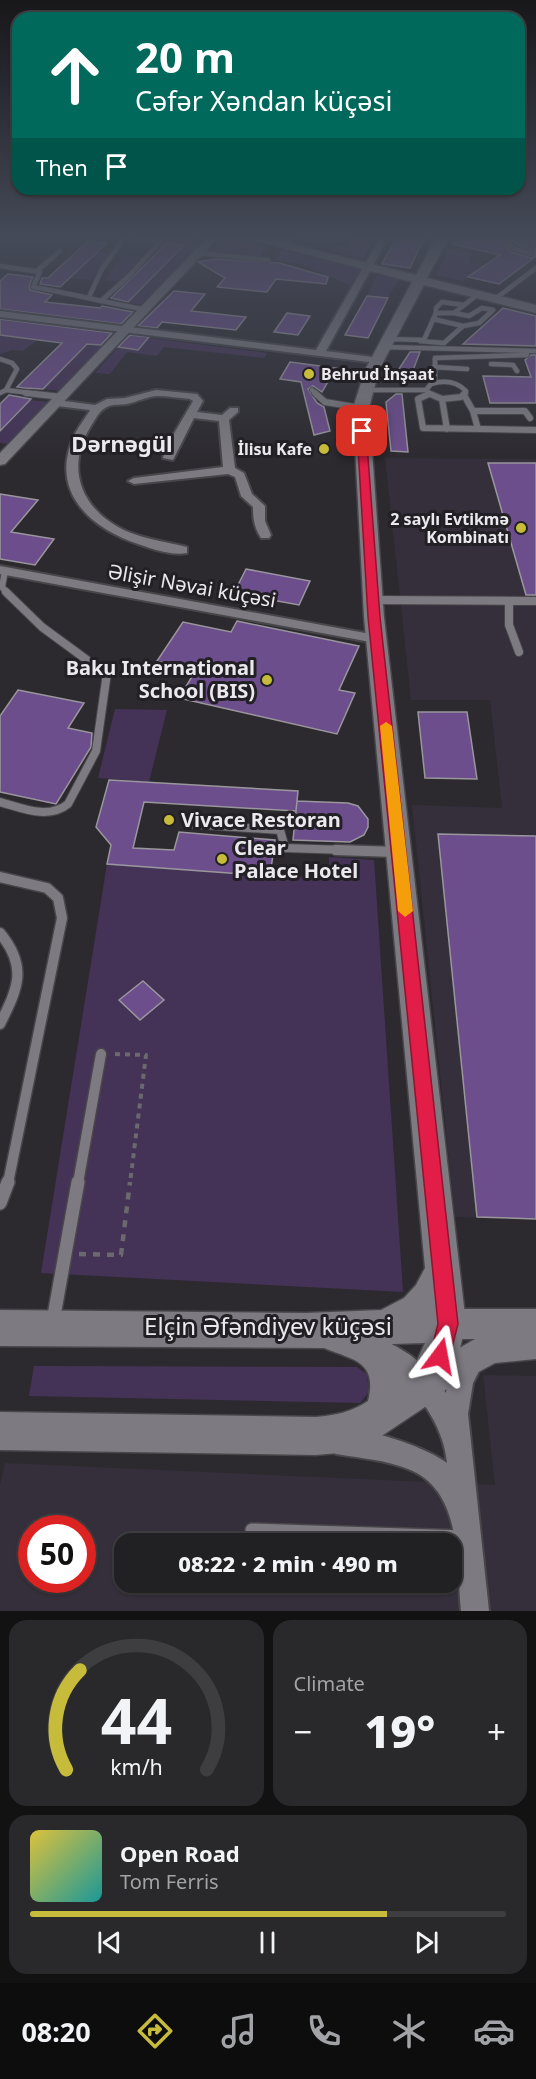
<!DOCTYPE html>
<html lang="en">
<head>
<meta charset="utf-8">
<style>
	:root { --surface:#212023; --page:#29282b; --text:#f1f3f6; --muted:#a2a3a6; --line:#3e3e41; --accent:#c7bb3c }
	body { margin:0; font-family:"Noto Sans",sans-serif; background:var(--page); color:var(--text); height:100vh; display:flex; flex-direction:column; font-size:22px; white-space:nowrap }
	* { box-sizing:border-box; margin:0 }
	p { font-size:20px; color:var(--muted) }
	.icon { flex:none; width:33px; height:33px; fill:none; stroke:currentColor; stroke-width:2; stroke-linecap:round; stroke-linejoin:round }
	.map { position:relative; height:1611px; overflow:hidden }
	.sheet { display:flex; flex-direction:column; gap:9px; padding:9px; background:#121213; flex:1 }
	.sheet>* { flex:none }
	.guide { position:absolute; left:12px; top:12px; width:513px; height:183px; border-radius:18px; box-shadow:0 2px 4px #0004,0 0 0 2px var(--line); background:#00695c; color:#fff; overflow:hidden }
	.speed { position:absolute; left:18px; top:1515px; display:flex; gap:12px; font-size:30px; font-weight:700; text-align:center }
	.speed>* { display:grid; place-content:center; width:78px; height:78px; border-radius:50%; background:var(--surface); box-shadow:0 2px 4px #0004,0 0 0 2px var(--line); line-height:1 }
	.speed .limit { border:9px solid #d22; background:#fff; color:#111 }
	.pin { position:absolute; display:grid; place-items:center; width:51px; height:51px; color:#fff; margin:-26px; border-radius:12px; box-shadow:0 3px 9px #0006 }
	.me { position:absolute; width:66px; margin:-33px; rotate:13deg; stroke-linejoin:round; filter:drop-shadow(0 0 4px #0008) }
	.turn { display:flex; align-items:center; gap:21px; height:126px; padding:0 24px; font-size:27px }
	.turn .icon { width:78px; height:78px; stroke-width:2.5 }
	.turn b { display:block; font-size:42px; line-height:51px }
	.then { display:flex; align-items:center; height:57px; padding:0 24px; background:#0003; gap:12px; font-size:22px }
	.big { font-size:45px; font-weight:800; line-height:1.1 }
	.sheet .widget { flex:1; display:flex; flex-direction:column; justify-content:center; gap:9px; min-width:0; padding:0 21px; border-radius:18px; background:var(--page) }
	.sheet .dial { align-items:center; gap:0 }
	.dial svg { height:156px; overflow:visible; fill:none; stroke:var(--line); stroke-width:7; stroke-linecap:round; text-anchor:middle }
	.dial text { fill:var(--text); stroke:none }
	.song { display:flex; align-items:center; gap:18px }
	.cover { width:72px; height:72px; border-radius:9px; background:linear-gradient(135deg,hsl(50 70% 55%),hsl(180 70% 35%)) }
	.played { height:6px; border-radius:3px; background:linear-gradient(90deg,var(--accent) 75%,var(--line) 75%) }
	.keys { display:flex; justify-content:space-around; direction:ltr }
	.heat { display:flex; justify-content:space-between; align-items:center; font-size:33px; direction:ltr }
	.sheet .tiles { flex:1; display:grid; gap:9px; grid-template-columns:1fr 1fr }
	.widget:last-child { grid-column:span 2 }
	.trip { position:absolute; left:114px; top:1533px; width:348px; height:60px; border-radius:18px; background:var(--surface); box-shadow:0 2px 4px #0004,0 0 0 2px var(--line); font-weight:800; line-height:60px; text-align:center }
	.dock { display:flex; height:96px; justify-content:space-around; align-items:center; background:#0d0d0e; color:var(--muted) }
	.dock .icon { width:42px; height:42px }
	.dock .on { color:var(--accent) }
	.dock b { font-size:27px; color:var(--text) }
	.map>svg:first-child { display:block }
</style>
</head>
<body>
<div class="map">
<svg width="536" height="1611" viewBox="0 0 536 1611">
	<rect width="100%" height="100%" fill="#2c2a2f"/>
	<path fill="#342f3a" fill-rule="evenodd" d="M385 458 536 459V1219L455 1217 412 805 502 808 490 700H411Z
		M483 1375 536 1376V1611H0V1485L5 1463 495 1485ZM32 1528H82V1580H32ZM124 1544H452V1582H124Z"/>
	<path fill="#443357" d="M141 238H195L192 242 200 244 140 305 128 303 184 245 167 243 161 249 135 244Z
		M222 238H234L268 247 261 256 210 252Z
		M349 238H377L362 260 333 251 335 246 344 247Z
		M450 249 471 253 469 262 492 268 476 272 463 281 436 275Z
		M281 250 360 269 350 285 301 264 274 260Z
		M98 251 112 253 91 280 70 278Z
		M123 255 146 258 121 282 104 280Z
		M378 273 398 280 388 298 367 296Z
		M0 335 37 340 23 351 12 350 0 354Z
		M98 336 109 339 61 391 43 389 62 343 89 345Z
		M149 338 267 353 264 358 164 347 157 356 127 352 110 374 95 373 118 347 138 350Z
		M30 400 48 402 9 444 0 443V431Z
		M115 709 167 710 149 782 98 778Z
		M329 857 374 860 403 1292 41 1273 107 864 270 876 329 878Z
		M34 1366 357 1367 367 1374 369 1392 360 1403 29 1396Z"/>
	<path fill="#6d4e8d" stroke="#99969c" stroke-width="1.5" d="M396 238H424L410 268 382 264Z
		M452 238 501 239 511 252 531 258 535 255 534 251 516 244 512 240 536 238V256L499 284 468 277 500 255 452 244Z
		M88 241 107 243 60 287 40 284 42 278H48Z
		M167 243 184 245 128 302 111 298Z
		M215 259 279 263 328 277 326 284 276 279 267 292 217 287 225 278 198 262Z
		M8 274 33 277 29 286 30 290 52 295 45 302 100 308 102 306 133 312 121 324 0 309V281Z
		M174 291 205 294 191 311 246 317 236 330 162 322 157 328 138 326Z
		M367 296 388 298 368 338 345 335Z
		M503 308 536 316V346L463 344Z
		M287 313 310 316 298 335 274 332Z
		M0 319 112 333 101 345 87 344 43 389 25 388 17 387 62 343 0 335Z
		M130 335 149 337 138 350 118 347Z
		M410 352H420L410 378H393Z
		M531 355H536V403H490L483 376 531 377 525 360Z
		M290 362 336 368 322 392 313 386 308 389 317 403 324 407 330 431 314 435 301 382 280 379Z
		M396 394H402L408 452 391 451 386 402Z
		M9 395 31 399 0 431V404Z
		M488 463H536V595H526Z
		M0 494 38 500 11 532 54 539 35 565 0 559Z
		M246 569 310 581 299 605 234 593Z
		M237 621 359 646 339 690 355 693 337 734 179 698 196 670 157 661 183 622 231 632Z
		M18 690 84 703 68 728 92 733 91 747 56 804 0 792V716Z
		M418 712H467L477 779 425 778Z
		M109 780 298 791 296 811 144 802 133 848 174 850 179 832 275 840 270 876 107 864 111 845 96 827Z
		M297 801 348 803 358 806 368 819V827L364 835 350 842 293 840Z
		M438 834 536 836V1219L477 1217Z
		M143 981 164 1000 140 1020 119 1000Z"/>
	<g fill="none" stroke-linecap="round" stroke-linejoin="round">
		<g stroke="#48464a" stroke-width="6">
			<path id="service-far4" d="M288 238 291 248
				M505 238 513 248 531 254
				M198 253 268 260
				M0 266 40 272 33 287C70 293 106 303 143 309
				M37 271 60 251
				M89 297 102 269 124 238
				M495 299 536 268
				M101 301 130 275 160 242 136 238
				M436 313V308L442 302 464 305
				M433 319 463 326
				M388 339 424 340 436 313H454L477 295
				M420 341 444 343 463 326 479 323 493 310 482 308 469 316 454 313
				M383 347 536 351
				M0 359 12 363 17 369 6 390 0 393
				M491 364 513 365 517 371
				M434 367 467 369
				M435 382V358L527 355
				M6 390 38 394
				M312 390 316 394
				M365 390H426
				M426 390 430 394
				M426 390 431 384C444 380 456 381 466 391L463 394"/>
		</g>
		<g stroke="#48464a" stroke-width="8">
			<path id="service-far3" d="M26 393 62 397
				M315 393 325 402 361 408
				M428 393 442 399 461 397 465 393
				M429 394 418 399 423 428 536 430
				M464 395 473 411 478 429
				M442 399 447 429
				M473 411H525L530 418
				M5 571 2 587 8 594"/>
		</g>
		<g stroke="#48464a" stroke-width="10">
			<path id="service-far2" d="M6 592 42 627 87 660
				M373 600 536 601
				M509 601V625L519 652
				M0 802C22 808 48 820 68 804L96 751 107 673
				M189 824 280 830 285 848 377 851"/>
		</g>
		<g stroke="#48464a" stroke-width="13">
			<path id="service-far1" d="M336 850 396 852
				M0 877 47 888 58 898 62 918 8 1183
				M0 933C28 967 18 988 0 1024
				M78 1183 101 1054"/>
		</g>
		<g stroke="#48464a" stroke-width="16">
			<path id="service" d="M0 1203 8 1182
				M53 1321 78 1182
				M252 1530 465 1537"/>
		</g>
		<g stroke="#48464a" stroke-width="4">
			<path id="minor" d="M380 238H388L326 351 380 358 382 360 377 363 0 317V311L316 350Z
				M156 390 197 394 203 401 197 412 222 415 230 408H238V412L229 420 235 468 244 473 252 494 265 506V521L271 535 269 538H261C254 527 253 519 253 507L241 496 235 477 228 474 134 484 128 481 134 478 223 467 219 421 194 418 173 460 163 458 165 449 193 401 190 399C179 398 168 396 158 396 148 396 137 402 127 404 121 405 114 404 109 406 100 409 96 418 91 426 70 459 75 495 106 519 130 538 159 540 187 547V553C173 556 152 549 138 544 90 528 50 492 73 438 77 428 85 419 90 410L57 406 52 403 57 400 95 405 107 399 125 398Z
				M0 566 376 635 383 639 376 643 0 574Z
				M382 1340C408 1350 431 1369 446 1393 449 1376 455 1355 472 1349L481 1352 484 1361 473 1383 468 1414 489 1611H461C456 1563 463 1490 408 1469 386 1460 360 1458 336 1454L327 1450 323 1441 327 1432C353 1421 424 1446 447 1463 444 1430 424 1398 397 1376 387 1368 375 1364 370 1352L373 1343Z"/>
		</g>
		<g stroke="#48464a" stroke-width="3">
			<path id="tertiary" d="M207 238H218L5 464 0 465V453Z
				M448 1309H536V1359L495 1363 427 1400 416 1395 411 1384 416 1373 475 1339H448L437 1335 433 1324 437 1313Z"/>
		</g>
		<g stroke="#48464a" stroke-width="3">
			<path id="secondary" d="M245 238H267L416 275 436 238H448L427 278 536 305V313L424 285 379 370 369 408 384 617 466 1324 458 1356 437 1399 380 1437 338 1453 316 1455 0 1450V1412L316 1417C336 1415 352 1412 368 1401 378 1361 353 1360 324 1348L0 1346V1310L306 1313 381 1310 404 1298 416 1285 425 1268 364 617 353 408 365 370 412 282ZM425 1343 411 1373 406 1376 392 1344Z"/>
		</g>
		<path stroke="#6b696d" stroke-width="4" stroke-dasharray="5 5" stroke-linecap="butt" d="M115 1054 146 1055 130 1183"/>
		<path stroke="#6b696d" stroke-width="4.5" stroke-dasharray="7 7" stroke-linecap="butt" d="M79 1254 121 1255 130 1182"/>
		<use href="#service-far4" stroke="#7d7b81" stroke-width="4.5"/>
		<use href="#service-far3" stroke="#7d7b81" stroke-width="6"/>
		<use href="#service-far2" stroke="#7d7b81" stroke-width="8"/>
		<use href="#service-far1" stroke="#7d7b81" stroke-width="10"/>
		<use href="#service" stroke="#7d7b81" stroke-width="13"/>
		<use href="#minor" fill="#7d7b81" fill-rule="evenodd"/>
		<use href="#tertiary" fill="#7d7b81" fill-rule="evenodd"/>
		<use href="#secondary" fill="#7d7b81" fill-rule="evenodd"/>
	</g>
	<linearGradient id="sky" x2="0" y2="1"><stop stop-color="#18171a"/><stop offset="0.51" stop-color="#454a58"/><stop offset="1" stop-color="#454a58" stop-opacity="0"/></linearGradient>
	<rect width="536" height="464" fill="url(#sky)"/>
	<path fill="#e11d48" stroke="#92132f" stroke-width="1.5" d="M362 428 366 431 380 617 458 1324 448 1363 440 1366 433 1363 430 1356 438 1324 368 617 357 431Z"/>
	<path fill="#f59e0b" d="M386 722 392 726 413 911 405 917 398 911 380 726Z"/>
	<g fill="#c7bb3c" stroke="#222025" stroke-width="2">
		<circle cx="309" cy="374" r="6"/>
		<circle cx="324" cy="449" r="6"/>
		<circle cx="521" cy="528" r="6"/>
		<circle cx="267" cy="680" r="6"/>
		<circle cx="169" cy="820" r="6"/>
		<circle cx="222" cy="859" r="6"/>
	</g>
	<g text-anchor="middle" stroke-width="6" stroke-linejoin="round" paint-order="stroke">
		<g font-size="16" font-weight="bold" fill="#ebe9ed" stroke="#222025" text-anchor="end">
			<text x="321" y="380" text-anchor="start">Behrud İnşaat</text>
			<text x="312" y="455">İlisu Kafe</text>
			<text x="509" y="525">2 saylı Evtikmə<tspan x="509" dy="18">Kombinatı</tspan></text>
		</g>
		<g font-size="20" fill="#ebe9ed" stroke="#222025">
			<text transform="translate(192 586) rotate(10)" y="7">Əlişir Nəvai küçəsi</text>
		</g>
		<g font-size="20" font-weight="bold" fill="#ebe9ed" stroke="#222025" text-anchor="start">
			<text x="255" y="675" text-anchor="end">Baku International<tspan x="255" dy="23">School (BIS)</tspan></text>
			<text x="181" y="827">Vivace Restoran</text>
			<text x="234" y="855">Clear<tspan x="234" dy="23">Palace Hotel</tspan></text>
		</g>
		<g font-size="22" font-weight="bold" fill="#ebe9ed" stroke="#222025">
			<text x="122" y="452">Dərnəgül</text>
		</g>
		<g font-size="24" fill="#ebe9ed" stroke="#222025">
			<text x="268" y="1335">Elçin Əfəndiyev küçəsi</text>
		</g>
	</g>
</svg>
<div class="speed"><div class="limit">50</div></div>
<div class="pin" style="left:362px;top:431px;background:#d93025"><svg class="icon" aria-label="arrive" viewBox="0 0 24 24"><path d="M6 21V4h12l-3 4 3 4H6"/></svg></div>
<svg class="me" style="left:440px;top:1356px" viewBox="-20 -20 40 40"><path d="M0-17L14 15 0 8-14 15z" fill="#e11d48" stroke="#fff" stroke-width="4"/></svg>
<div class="trip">08:22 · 2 min · 490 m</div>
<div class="guide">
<div class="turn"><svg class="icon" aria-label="ahead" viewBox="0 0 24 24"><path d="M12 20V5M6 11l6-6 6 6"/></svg><div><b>20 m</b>Cəfər Xəndan küçəsi</div></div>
<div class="then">Then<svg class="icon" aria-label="arrive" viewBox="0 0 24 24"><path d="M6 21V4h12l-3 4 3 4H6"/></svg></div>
</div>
</div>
<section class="sheet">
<div class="tiles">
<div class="widget dial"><svg viewBox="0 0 100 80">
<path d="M14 69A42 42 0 1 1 86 69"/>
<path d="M14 69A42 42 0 0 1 21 18" stroke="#c7bb3c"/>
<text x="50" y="56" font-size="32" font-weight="700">44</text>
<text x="50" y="72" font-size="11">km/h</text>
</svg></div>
<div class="widget"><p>Climate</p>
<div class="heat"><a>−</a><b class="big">19°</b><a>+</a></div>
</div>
<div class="widget">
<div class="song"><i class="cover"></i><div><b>Open Road</b><p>Tom Ferris</p></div></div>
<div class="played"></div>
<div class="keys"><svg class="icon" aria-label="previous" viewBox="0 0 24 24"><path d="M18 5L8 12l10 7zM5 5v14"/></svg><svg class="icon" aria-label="pause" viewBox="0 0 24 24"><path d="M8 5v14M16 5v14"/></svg><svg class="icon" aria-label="next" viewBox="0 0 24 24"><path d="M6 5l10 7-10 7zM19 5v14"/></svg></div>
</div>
</div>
</section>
<nav class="dock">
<b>08:20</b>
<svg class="icon on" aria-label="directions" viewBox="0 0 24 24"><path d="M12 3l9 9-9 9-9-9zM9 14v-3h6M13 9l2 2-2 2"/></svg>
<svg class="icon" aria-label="music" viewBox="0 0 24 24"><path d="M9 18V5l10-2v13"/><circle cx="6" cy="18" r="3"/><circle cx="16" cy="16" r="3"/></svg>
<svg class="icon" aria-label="phone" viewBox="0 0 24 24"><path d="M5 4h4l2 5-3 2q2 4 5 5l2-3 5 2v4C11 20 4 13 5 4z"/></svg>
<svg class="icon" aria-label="climate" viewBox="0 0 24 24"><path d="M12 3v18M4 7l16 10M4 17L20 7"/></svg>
<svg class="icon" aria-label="car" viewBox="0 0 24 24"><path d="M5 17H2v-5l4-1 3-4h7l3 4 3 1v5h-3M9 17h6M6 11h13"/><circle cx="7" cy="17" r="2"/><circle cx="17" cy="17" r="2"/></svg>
</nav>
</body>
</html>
